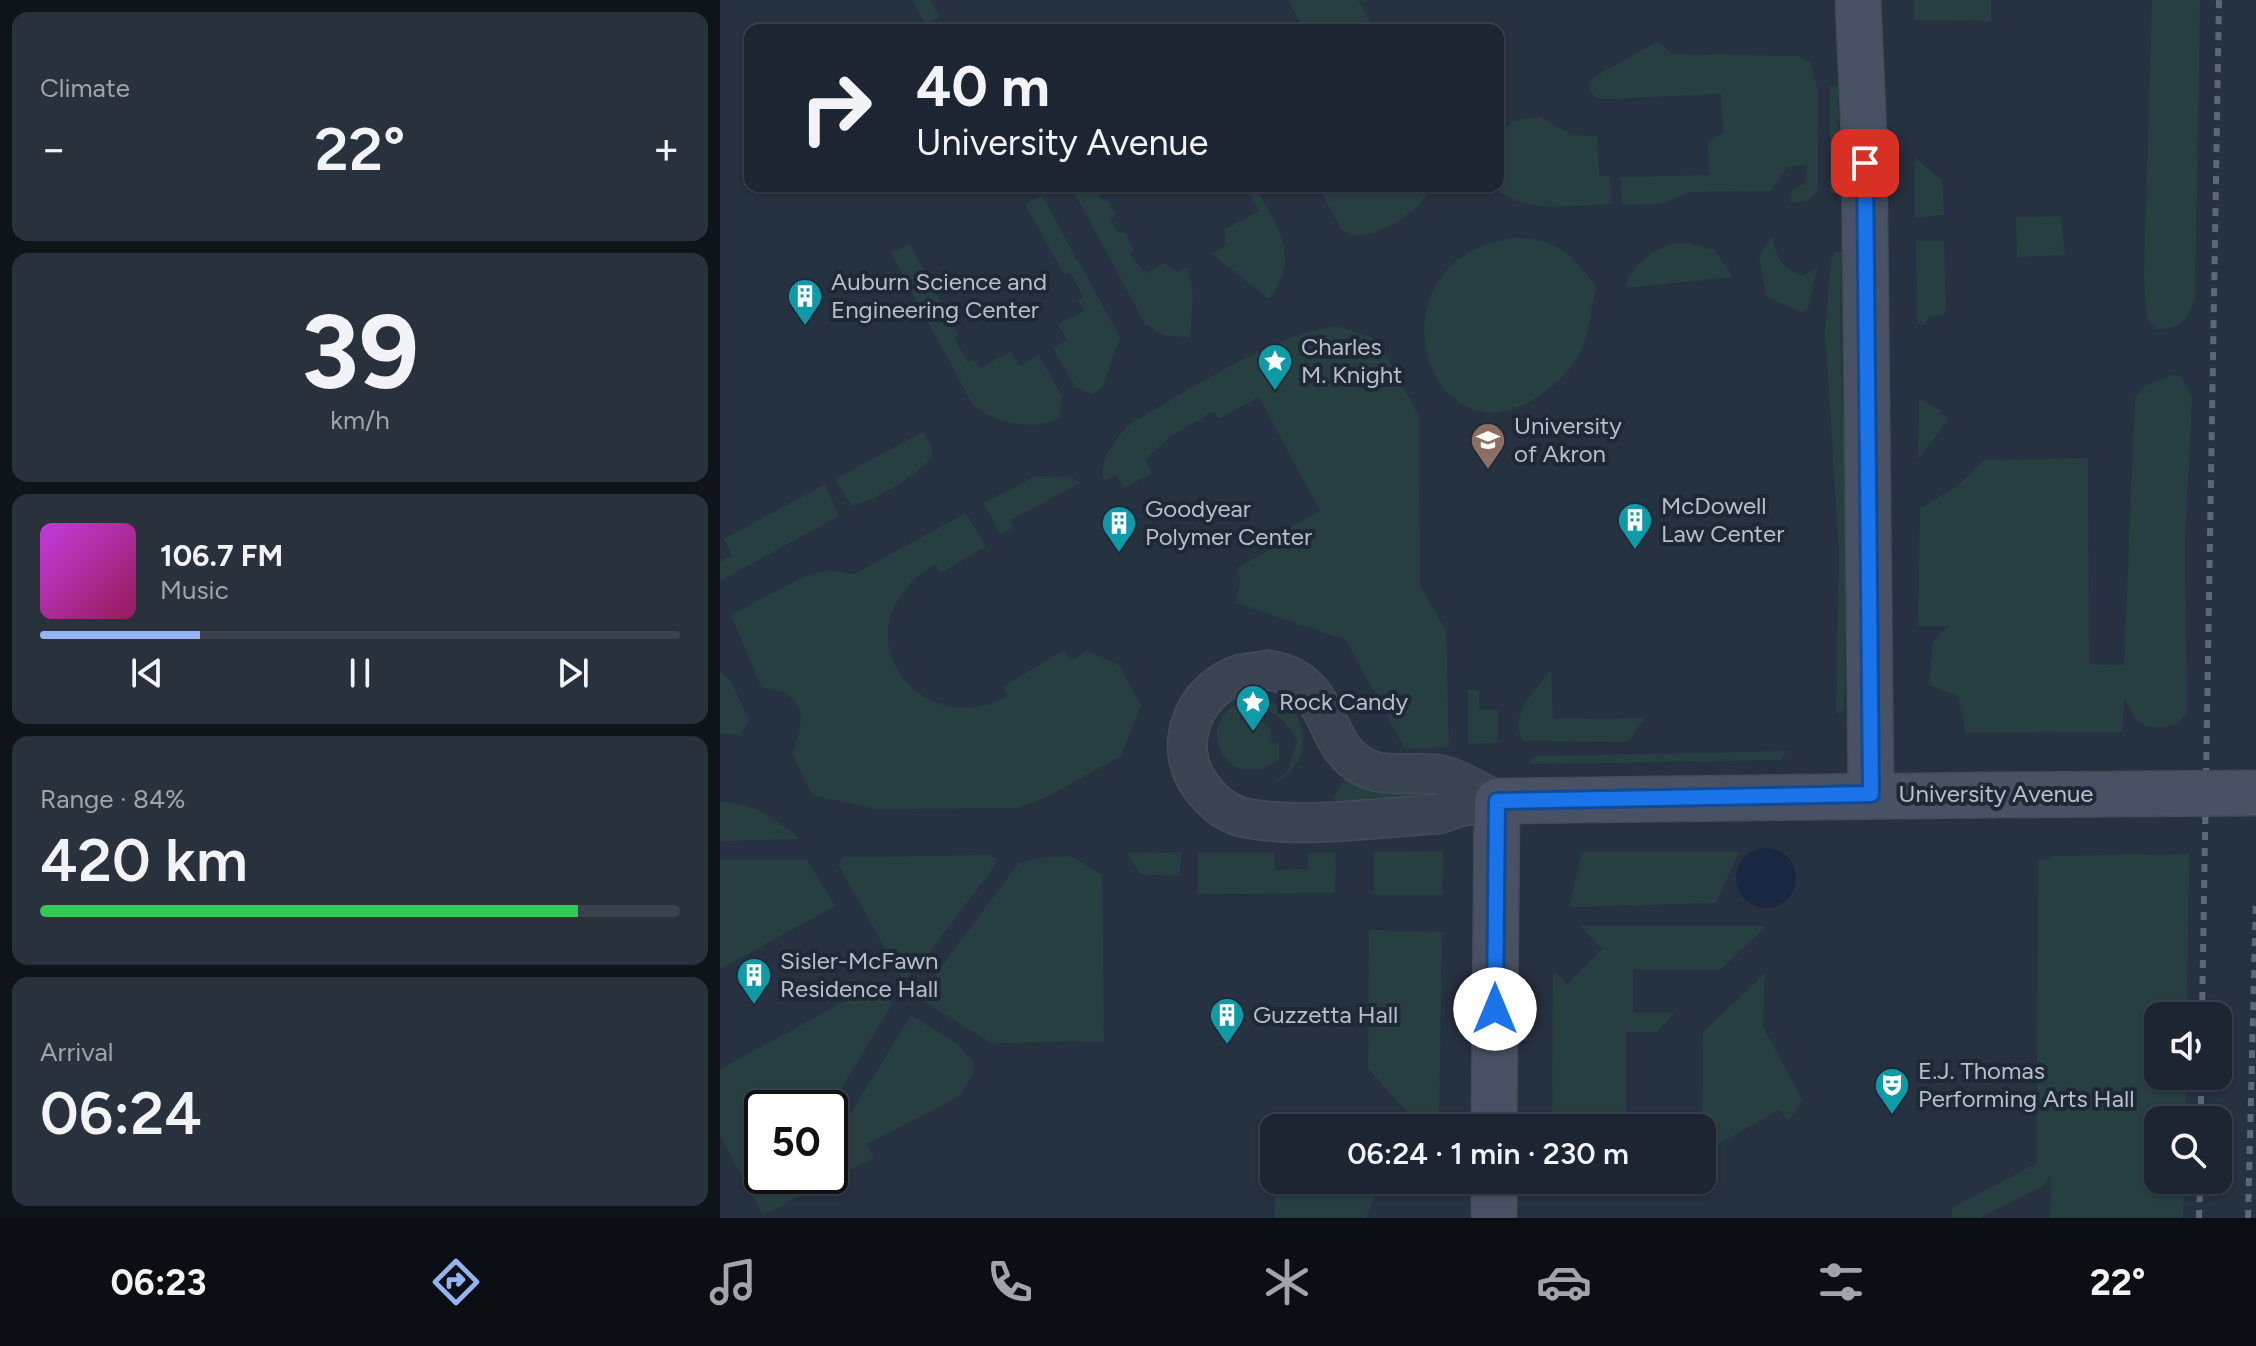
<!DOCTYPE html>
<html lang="en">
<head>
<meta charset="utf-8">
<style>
	:root { --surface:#1c2531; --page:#29313d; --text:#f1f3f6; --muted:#a0a5ab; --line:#3a424d; --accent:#95b2f1 }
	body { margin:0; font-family:Figtree,sans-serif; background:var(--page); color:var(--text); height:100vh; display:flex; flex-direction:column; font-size:30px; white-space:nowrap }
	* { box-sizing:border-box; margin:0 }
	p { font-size:26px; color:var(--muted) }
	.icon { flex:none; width:44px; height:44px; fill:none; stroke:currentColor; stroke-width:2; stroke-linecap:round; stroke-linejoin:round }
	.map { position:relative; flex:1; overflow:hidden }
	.panel { display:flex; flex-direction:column; gap:12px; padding:12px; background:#0f141b; width:720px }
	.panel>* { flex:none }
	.top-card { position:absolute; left:24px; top:24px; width:760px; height:168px; border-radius:16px; box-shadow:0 2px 6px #0004,0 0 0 2px var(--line); background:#1c2531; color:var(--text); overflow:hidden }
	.fabs { position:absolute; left:1424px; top:1002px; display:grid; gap:16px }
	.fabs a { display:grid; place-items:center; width:88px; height:88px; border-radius:16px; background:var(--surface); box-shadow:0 2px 6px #0004,0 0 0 2px var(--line); font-size:40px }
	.speed { position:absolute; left:24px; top:1090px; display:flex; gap:16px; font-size:40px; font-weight:700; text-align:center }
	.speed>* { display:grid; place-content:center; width:104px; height:104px; border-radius:50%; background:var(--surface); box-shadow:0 2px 6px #0004,0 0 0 2px var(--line); line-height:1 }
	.speed .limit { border:4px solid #111; border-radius:12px; background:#fff; color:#111 }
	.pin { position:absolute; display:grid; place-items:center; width:68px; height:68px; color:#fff; margin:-34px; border-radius:16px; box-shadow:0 4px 12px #0006 }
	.me { position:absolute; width:88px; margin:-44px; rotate:0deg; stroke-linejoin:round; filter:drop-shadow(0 0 6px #0008) }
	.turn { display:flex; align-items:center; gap:28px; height:168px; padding:0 40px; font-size:36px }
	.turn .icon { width:104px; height:104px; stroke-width:2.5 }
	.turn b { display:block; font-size:56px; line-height:68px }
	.big { font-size:60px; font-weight:600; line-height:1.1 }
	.panel .card { flex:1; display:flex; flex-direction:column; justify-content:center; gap:12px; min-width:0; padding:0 28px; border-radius:16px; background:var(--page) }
	.panel .dial { align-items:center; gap:0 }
	.dial b { font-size:104px; line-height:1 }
	.song { display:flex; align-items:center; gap:24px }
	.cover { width:96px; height:96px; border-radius:12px; background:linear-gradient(135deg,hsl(290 70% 55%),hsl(330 70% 35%)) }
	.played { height:8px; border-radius:4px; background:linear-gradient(90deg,var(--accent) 25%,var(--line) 25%) }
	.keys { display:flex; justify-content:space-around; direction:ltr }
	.heat { display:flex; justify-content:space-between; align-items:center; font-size:44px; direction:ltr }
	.charge { height:12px; border-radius:6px; background:linear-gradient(90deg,#34c759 84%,var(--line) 0) }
	.trip { position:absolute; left:540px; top:1114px; width:456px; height:80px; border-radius:16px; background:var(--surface); box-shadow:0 2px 6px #0004,0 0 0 2px var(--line); font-weight:600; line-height:80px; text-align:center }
	.menu { display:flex; height:128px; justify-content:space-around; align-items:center; background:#0b0f14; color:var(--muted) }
	.menu .icon { width:56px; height:56px }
	.menu .active { color:var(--accent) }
	.menu b { font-size:36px; color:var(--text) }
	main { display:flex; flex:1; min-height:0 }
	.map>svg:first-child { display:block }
</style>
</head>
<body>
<main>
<section class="panel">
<div class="card"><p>Climate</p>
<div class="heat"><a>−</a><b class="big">22°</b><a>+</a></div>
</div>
<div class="card dial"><b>39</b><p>km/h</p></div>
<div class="card">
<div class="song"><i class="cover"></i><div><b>106.7 FM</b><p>Music</p></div></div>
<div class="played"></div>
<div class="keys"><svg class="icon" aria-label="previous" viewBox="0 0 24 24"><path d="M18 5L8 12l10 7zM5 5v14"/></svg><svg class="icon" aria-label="pause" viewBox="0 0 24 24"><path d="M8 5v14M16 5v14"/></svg><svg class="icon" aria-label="next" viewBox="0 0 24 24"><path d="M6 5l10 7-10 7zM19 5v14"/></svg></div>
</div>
<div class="card"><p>Range · 84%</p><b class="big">420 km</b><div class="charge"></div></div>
<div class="card"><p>Arrival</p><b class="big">06:24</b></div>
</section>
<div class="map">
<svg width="1536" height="1218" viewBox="0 0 1536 1218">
	<rect width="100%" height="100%" fill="#263141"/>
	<path fill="#283f42" d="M192 0H210L220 17 206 25Z
		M568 0H638L655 30H584Z
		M1194 0H1271V21L1194 20Z
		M1432 0H1480L1475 297C1468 320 1461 329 1436 329L1427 318 1424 278Z
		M939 41 952 54 1079 56 1090 62 1098 90V189C1092 200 1083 203 1070 202L1072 190 1087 182 1086 165 1067 167 1051 191 970 192 941 204 902 205 901 177 989 175 988 143 1003 133 1001 94 887 99 876 98 870 91V82L875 76Z
		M1110 86H1118L1119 193H1110Z
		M820 117 852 135 877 136 879 176H890L891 204C853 205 805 215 775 188L778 135 793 121Z
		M1195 158 1222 180 1224 215 1195 218Z
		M351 186H376L380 199 388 201 395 214 391 221 397 232 405 233 413 249 410 255 426 273 444 263 458 272 468 266 473 294 470 337 445 336 425 324Z
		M525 186H534C558 224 581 258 549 299L492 254 506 246 505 229 539 211Z
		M598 186H711C699 214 662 235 632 236L621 229Z
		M322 196 400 337 382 388 372 394 356 388 333 348 347 340 338 324 364 311 358 300 363 297 350 272 344 274 305 204Z
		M1341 216 1345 255 1297 257 1296 217Z
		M1052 236C1055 255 1063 270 1083 275L1097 267 1088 309 1081 312 1046 296 1039 256Z
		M791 238C837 237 850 253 876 286L875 294C870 311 870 330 863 347 851 372 831 390 807 403 705 457 646 263 791 238Z
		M1196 241H1224L1226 309 1223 315 1210 316 1205 325 1197 324Z
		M953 243H968L995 250 1013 277 904 288C913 264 929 252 953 243Z
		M190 244 239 335 234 338 248 362 254 359 260 368 291 351 300 366 319 355 342 396 340 418C313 432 274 423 252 404L171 253Z
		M1116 251 1122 252C1118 325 1123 397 1125 471 1127 550 1126 629 1124 708L1120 714 1116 711 1119 550 1105 332 1111 259Z
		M618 326 652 338 664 351 699 416 700 585 726 631 729 747 685 749 626 640 516 603 520 582 517 568 564 542 560 533 600 511 539 397 499 419 494 411 451 436 425 460 432 473 404 488 396 475 384 481C378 462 394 442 406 427 457 396 561 330 618 326Z
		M1453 375 1461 376 1472 398 1465 543 1467 712 1459 723C1426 733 1416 726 1404 696L1403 732 1246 733 1238 696 1209 685 1213 641 1229 626H1198L1200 509 1240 484 1263 460 1368 458 1369 664 1404 665 1415 397 1424 386Z
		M1199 399 1220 410 1228 420 1198 459Z
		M203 432C207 438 214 447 212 455 208 470 145 507 131 505L115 479Z
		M316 476 350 477 361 483 290 520 293 528 281 535 263 503Z
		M105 484 119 516 0 581V562L12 555 4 539Z
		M246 513 266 546 221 573 215 564C112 627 197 745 288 696L283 687 344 650 351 661 367 651 399 665 421 705 401 756 329 796 298 808 157 809 92 795 72 753C87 719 85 690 42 688L11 615 83 577 110 570 134 574Z
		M831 670 833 719 925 718 907 742 803 741C787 716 816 689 831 670Z
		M0 671 11 681 29 720 21 735 0 734Z
		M748 690H759V710H778V743L748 744Z
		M543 698 576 714C592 746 580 770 551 786L567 772 577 741C567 719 539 695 519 720L538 719 550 728 552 744 559 743V759C502 802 461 704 543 698Z
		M1067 751 1060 760 809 764 813 756Z
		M628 776 722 784 720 800 617 801 612 798Z
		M0 802C34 802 55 819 81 839L0 841Z
		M723 851 722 895H654V852Z
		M461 852 460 876 421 874 406 853Z
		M862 852H1019L996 903 849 907Z
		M478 853H554L555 870 588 869V853H616L615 893 478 894Z
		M1469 854 1467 1016H1438V1076H1466L1465 1120H1438V1180H1464L1463 1218H1330L1331 1175 1321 1187 1260 1218H1232V1208L1317 1163 1318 860H1330L1331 856Z
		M269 855 277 859 275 866 201 963 188 977H181L118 864 124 857H135Z
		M351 856 382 875 384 1041 271 1043 198 998 298 864 317 858Z
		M0 860H87L115 906 0 969Z
		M860 926H1046L1001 969H913V1013H955L937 1032H906V1125H832L833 970 847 984 882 949Z
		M649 930 722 932 719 1128H702L648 1069Z
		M1045 973 1043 1027 1083 1100 1068 1121 1060 1109 982 1154 983 1032Z
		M159 983 172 1004 110 1108H42V1176H79L81 1196 43 1215 0 1136V1069Z
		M191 1015 238 1044 254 1063 253 1073 240 1096 147 1144 154 1158 102 1184 103 1176H110V1147Z
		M555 1186 655 1195 646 1218H555Z"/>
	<path fill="#182840" d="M1016 878a30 30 0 1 1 60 0a30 30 0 1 1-60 0Z"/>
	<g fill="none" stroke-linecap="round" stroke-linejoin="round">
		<g stroke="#444c5a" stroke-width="41">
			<path id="street" d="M548 670C614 680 599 742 642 766 665 780 696 770 721 775 740 779 760 793 777 801L739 807 719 814C662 817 577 830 522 817 505 813 490 799 480 785 452 746 473 691 518 675 527 672 539 672 548 670Z"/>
		</g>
		<g stroke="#444c5a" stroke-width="47">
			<path id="secondary" d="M1138 0 1144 136 1151 794
				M774 1128 777 801 1271 795
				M774 1218V1180"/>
		</g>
		<use href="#street" stroke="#3a4351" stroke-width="38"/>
		<use href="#secondary" stroke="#485264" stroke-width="44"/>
		<path stroke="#5c6778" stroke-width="6" stroke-dasharray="8 8" stroke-linecap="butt" d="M1482 1016 1499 0
			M1481 1120V1076
			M1479 1218 1480 1180
			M1528 1218 1536 898"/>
		<g stroke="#444c5a" stroke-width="47" stroke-linecap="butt">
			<path id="secondary-bridge" d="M1271 795 1536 793"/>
		</g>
		<use href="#secondary-bridge" stroke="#485264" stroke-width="44"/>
	</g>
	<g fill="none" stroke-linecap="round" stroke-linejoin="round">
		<g stroke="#114b97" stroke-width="20">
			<path id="route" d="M775 1009 777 801 1151 794 1145 163"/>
		</g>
		<use href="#route" stroke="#1a73e8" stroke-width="14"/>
	</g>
	<defs>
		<g id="building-pin" transform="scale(1.8)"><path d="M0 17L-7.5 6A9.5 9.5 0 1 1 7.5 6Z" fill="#0f9aa8" stroke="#1f2836"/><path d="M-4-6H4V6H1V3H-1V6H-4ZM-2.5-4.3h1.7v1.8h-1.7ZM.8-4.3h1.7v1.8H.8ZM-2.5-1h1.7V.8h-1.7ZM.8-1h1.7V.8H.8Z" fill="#fff"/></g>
		<g id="sight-pin" transform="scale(1.8)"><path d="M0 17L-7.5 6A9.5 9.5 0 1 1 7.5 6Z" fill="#0f9aa8" stroke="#1f2836"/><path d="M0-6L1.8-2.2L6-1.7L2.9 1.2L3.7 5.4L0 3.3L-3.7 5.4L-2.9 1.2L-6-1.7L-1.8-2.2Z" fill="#fff"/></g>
		<g id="university-pin" transform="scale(1.8)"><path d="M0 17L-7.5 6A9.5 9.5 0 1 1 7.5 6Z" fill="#8d6e63" stroke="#1f2836"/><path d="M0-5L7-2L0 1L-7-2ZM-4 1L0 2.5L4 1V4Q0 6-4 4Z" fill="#fff"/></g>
		<g id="theatre-pin" transform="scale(1.8)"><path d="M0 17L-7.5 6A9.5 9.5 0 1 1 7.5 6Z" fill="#0f9aa8" stroke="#1f2836"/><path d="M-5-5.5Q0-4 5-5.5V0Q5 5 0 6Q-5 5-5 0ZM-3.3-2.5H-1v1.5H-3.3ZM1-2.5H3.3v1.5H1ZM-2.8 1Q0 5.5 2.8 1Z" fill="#fff"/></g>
	</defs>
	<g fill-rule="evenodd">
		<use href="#building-pin" x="85" y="296"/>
		<use href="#sight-pin" x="555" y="361"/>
		<use href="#university-pin" x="768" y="440"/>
		<use href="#building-pin" x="915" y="520"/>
		<use href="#building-pin" x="399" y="523"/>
		<use href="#sight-pin" x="533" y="702"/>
		<use href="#building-pin" x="34" y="975"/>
		<use href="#building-pin" x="507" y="1015"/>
		<use href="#theatre-pin" x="1172" y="1085"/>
	</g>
	<g text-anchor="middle" stroke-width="8" stroke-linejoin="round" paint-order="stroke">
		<g font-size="24" fill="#b7bfcb" stroke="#1f2836" text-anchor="start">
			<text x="111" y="290">Auburn Science and<tspan x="111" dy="28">Engineering Center</tspan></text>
			<text x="581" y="355">Charles<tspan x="581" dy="28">M. Knight</tspan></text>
			<text x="794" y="434">University<tspan x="794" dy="28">of Akron</tspan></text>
			<text x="941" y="514">McDowell<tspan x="941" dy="28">Law Center</tspan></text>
			<text x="425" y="517">Goodyear<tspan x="425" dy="28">Polymer Center</tspan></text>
			<text x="559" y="710">Rock Candy</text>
			<text x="60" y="969">Sisler-McFawn<tspan x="60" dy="28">Residence Hall</tspan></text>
			<text x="533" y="1023">Guzzetta Hall</text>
			<text x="1198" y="1079">E.J. Thomas<tspan x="1198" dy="28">Performing Arts Hall</tspan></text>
		</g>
		<g font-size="24" fill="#b7bfcb" stroke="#1f2836">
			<text x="1276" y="802">University Avenue</text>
		</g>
	</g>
</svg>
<div class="fabs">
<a><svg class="icon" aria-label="sound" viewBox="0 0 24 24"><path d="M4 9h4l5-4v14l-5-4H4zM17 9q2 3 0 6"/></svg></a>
<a><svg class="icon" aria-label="search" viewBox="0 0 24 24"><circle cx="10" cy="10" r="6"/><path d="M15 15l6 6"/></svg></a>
</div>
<div class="speed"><div class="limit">50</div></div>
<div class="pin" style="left:1145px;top:163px;background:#d93025"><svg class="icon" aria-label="arrive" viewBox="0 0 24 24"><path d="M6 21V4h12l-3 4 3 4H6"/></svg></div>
<svg class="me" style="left:775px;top:1009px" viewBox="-20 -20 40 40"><circle r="19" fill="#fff"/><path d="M0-13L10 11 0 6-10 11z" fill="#1a73e8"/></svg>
<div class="trip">06:24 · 1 min · 230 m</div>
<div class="top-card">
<div class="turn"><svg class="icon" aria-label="right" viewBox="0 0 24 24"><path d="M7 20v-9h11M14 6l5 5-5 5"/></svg><div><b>40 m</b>University Avenue</div></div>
</div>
</div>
</main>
<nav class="menu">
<b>06:23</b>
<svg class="icon active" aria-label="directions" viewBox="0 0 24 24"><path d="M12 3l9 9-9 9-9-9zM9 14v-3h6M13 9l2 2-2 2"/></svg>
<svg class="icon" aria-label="music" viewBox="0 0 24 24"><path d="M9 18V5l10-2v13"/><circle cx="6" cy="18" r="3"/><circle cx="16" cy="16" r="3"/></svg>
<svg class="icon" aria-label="phone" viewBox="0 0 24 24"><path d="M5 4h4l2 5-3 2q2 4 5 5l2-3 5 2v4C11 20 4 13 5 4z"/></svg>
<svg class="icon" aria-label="climate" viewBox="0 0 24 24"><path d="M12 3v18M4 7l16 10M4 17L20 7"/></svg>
<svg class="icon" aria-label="car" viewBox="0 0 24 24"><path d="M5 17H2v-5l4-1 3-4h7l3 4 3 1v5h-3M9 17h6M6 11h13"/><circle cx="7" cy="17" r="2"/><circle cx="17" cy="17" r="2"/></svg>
<svg class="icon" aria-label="filters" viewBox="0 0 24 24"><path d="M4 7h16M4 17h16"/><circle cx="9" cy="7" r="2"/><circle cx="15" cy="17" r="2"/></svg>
<b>22°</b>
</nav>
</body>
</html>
